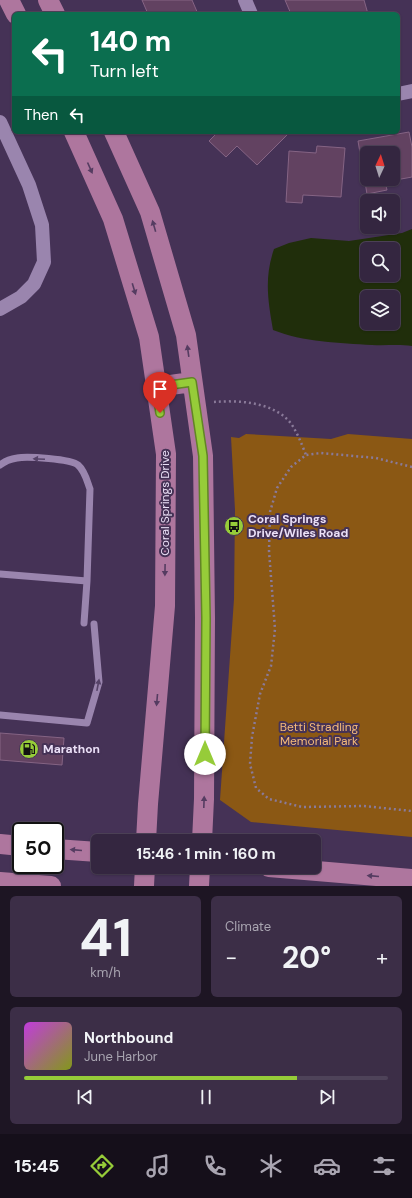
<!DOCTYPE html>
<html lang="en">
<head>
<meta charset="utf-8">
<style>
	:root { --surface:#342640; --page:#3c2e47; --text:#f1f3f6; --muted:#a9a5b1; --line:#4e4359; --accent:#96cc39 }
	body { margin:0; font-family:"DM Sans",sans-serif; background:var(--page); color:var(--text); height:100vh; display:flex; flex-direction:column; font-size:15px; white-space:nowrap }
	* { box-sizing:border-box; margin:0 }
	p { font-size:13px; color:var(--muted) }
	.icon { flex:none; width:22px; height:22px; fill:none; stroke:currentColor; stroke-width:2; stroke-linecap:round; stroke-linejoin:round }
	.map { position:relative; height:886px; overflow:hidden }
	.panel { display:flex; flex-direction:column; gap:10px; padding:10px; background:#1d1523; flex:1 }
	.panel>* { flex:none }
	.hud { position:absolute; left:12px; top:12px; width:388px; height:122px; border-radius:6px; box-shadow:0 1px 3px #0004,0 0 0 1px var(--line); background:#0b6e4f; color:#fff; overflow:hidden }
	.needle { width:26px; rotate:4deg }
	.fabs { position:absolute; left:360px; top:146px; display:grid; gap:8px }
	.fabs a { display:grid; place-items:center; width:40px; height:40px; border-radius:6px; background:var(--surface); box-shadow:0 1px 3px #0004,0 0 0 1px var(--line); font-size:20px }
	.speed { position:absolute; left:12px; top:822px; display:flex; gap:8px; font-size:20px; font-weight:700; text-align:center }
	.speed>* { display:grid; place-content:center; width:52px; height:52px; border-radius:50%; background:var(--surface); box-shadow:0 1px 3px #0004,0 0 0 1px var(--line); line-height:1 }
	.speed .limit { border:2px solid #111; border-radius:6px; background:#fff; color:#111 }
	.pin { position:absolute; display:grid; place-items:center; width:34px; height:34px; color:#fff; margin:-41px -17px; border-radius:50% 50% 50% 0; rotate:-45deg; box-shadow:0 0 4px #0007 }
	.pin .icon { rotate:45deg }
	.me { position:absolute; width:44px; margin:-22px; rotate:0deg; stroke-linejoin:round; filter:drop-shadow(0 0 3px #0008) }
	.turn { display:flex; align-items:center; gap:14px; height:84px; padding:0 12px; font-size:18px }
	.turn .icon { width:52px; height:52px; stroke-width:2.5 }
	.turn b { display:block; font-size:28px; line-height:34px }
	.then { display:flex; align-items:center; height:38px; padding:0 12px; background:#0003; gap:8px; font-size:15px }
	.big { font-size:30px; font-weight:700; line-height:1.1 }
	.panel .widget { flex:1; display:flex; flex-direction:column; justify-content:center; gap:6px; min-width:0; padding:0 14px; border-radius:6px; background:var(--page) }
	.panel .dial { align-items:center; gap:0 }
	.dial b { font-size:52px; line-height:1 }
	.song { display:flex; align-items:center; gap:12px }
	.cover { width:48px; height:48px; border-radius:6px; background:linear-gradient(135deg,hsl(290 70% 55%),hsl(70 70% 35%)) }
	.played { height:4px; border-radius:2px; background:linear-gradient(90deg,var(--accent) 75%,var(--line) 75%) }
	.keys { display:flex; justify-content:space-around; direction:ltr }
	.heat { display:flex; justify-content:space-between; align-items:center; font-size:22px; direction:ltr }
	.panel .tiles { flex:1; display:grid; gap:10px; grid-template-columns:1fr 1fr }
	.widget:last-child { grid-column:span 2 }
	.trip { position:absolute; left:91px; top:834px; width:230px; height:40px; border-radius:6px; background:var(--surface); box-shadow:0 1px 3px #0004,0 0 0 1px var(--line); font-weight:700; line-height:40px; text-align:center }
	.menu { display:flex; height:64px; justify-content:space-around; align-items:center; background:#150f1a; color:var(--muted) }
	.menu .icon { width:28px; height:28px }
	.menu .on { color:var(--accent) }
	.menu b { font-size:18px; color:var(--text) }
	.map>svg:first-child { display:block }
</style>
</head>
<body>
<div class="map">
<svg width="412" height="886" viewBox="0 0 412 886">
	<rect width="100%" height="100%" fill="#453256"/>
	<path fill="#8b5814" d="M246 434 331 439 348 434 412 439V837L251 822 220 800 234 599 235 510 231 437 239 438Z"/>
	<path fill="#202e0b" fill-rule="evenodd" d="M412 229V346C398 344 385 346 372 345 340 343 303 342 273 330 268 301 264 278 274 249L289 243 311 238 349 241 402 233ZM367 249H393V275H367ZM367 297H393V323H367Z"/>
	<path fill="#624261" stroke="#856484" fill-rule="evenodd" d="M142 0H192L198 14H148Z
		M285 0H364L368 14H291Z
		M218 132H290L257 165 237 146 226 157 209 141Z
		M409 132 412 147V177L385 182 387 190 367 194 358 141ZM367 153H393V179H367Z
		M317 146 345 148 341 197 303 195 302 203 286 202 289 151 316 153Z
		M0 733 64 738 62 765 0 760Z"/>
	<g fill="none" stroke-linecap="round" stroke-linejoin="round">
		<path stroke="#8a7a99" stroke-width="2.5" stroke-dasharray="2 3" stroke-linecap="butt" d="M214 402C238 400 269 402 287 419 295 426 302 445 306 455
			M412 467 376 458 321 453 306 455 291 467 277 488 270 512 269 551 275 629 271 666 260 694 252 737 250 764 256 788 269 799 302 807 363 806 412 811"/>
		<path stroke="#9a85ae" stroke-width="7" d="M0 465C5 461 11 459 17 458 27 456 71 459 78 465 85 471 87 481 90 489L87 581
			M0 574 87 581 84 623
			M0 715 87 723 99 682 94 624"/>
		<path stroke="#9a85ae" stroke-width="14" d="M245 0 251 14
			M398 94 412 91
			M0 122 29 185 42 225 44 262 34 284 21 297 0 309"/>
		<path stroke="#ae769e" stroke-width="20" d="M9 0 16 14
			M48 0 55 14
			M74 132 113 219 149 337 166 454 165 606 148 804 146 841
			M114 132 150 212 186 335 203 456 205 618 204 799 202 841
			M156 387 192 382
			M0 844 21 846
			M55 849 98 852
			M269 867 412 879
			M0 882 51 886
			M144 886 145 867
			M199 886 200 867"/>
	</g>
	<defs><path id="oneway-solid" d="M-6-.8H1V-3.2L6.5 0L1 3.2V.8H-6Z"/></defs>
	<g fill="#553c61">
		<use href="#oneway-solid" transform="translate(90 168) rotate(66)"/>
		<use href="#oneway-solid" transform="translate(154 226) rotate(-106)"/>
		<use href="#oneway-solid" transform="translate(134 289) rotate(73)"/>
		<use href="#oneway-solid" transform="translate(188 351) rotate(-98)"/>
		<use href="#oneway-solid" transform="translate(165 570) rotate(91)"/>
		<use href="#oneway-solid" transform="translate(157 700) rotate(95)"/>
		<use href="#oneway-solid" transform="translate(204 802) rotate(-88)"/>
		<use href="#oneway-solid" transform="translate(76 850) rotate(-175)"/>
		<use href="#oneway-solid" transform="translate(373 876) rotate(-175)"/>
	</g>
	<g fill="#564368">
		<use href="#oneway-solid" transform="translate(39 459) rotate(-177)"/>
		<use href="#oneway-solid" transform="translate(98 685) rotate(-79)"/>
	</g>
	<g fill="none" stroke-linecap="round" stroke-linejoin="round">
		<g stroke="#628525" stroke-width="10">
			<path id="route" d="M160 413 156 387 192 382 203 456 206 618 205 754"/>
		</g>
		<use href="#route" stroke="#96cc39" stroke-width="7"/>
	</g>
	<defs>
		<g id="bus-disc" transform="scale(1)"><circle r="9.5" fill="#96cc39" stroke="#453256"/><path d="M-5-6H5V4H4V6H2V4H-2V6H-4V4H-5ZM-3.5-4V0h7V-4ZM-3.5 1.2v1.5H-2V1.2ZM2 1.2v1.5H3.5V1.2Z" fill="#111"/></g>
		<g id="fuel-disc" transform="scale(1)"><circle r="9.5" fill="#96cc39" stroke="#453256"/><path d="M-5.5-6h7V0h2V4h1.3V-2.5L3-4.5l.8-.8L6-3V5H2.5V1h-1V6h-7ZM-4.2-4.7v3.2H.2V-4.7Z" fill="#111"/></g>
	</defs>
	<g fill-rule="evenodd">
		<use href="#bus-disc" x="234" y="526"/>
		<use href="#fuel-disc" x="29" y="749"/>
	</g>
	<g text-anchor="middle" stroke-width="4" stroke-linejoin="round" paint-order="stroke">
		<g font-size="12" fill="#ebe0f7" stroke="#453256">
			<text transform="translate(165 503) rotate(-90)" y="4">Coral Springs Drive</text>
		</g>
		<g font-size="12" font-weight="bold" fill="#ebe0f7" stroke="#453256" text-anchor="start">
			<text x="248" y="523">Coral Springs<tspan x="248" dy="14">Drive/Wiles Road</tspan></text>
			<text x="43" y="753">Marathon</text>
		</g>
		<g font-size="12" fill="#f5ba7a" stroke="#453256">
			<text x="319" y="731">Betti Stradling<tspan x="319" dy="14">Memorial Park</tspan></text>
		</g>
	</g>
</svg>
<div class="fabs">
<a><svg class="needle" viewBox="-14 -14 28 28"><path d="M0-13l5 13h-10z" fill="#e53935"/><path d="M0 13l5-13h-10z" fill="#a9a5b1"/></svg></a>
<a><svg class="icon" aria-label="sound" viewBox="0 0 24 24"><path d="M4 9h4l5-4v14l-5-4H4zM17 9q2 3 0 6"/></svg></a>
<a><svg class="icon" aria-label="search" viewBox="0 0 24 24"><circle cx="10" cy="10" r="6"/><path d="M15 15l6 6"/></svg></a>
<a><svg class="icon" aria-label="layers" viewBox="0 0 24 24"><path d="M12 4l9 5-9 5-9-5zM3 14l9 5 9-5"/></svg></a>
</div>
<div class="speed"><div class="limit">50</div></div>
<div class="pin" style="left:160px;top:413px;background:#d93025"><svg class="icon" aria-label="arrive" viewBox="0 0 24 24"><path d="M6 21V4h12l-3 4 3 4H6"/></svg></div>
<svg class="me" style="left:205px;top:754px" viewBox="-20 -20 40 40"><circle r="19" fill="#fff"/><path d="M0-13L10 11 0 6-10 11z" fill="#96cc39"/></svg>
<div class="trip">15:46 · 1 min · 160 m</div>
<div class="hud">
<div class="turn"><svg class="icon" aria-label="left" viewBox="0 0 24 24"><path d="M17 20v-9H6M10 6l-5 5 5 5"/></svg><div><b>140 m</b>Turn left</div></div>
<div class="then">Then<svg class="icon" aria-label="left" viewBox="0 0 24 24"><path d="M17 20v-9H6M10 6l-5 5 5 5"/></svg></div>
</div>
</div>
<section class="panel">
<div class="tiles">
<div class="widget dial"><b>41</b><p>km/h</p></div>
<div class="widget"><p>Climate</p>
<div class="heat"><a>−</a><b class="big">20°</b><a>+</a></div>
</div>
<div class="widget">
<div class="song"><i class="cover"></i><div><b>Northbound</b><p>June Harbor</p></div></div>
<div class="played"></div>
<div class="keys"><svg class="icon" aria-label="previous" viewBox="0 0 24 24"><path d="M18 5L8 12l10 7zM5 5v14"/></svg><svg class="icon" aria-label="pause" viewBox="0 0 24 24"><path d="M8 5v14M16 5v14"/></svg><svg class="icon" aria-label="next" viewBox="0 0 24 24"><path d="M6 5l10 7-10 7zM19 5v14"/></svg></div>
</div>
</div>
</section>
<nav class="menu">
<b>15:45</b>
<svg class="icon on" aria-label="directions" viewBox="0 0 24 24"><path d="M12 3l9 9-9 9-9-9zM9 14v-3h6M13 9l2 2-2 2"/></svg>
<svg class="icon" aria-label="music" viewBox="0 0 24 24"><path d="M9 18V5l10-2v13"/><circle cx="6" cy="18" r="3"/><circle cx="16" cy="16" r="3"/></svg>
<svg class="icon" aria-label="phone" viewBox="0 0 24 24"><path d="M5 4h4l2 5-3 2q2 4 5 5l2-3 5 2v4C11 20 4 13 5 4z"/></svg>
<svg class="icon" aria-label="climate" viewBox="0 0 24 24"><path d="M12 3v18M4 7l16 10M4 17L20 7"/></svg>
<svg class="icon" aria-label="car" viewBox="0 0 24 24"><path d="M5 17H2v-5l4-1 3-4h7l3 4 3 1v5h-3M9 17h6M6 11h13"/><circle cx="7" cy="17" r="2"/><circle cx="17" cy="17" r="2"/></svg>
<svg class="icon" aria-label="filters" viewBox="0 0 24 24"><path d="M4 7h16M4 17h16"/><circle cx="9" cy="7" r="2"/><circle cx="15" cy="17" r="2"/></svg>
</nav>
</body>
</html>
